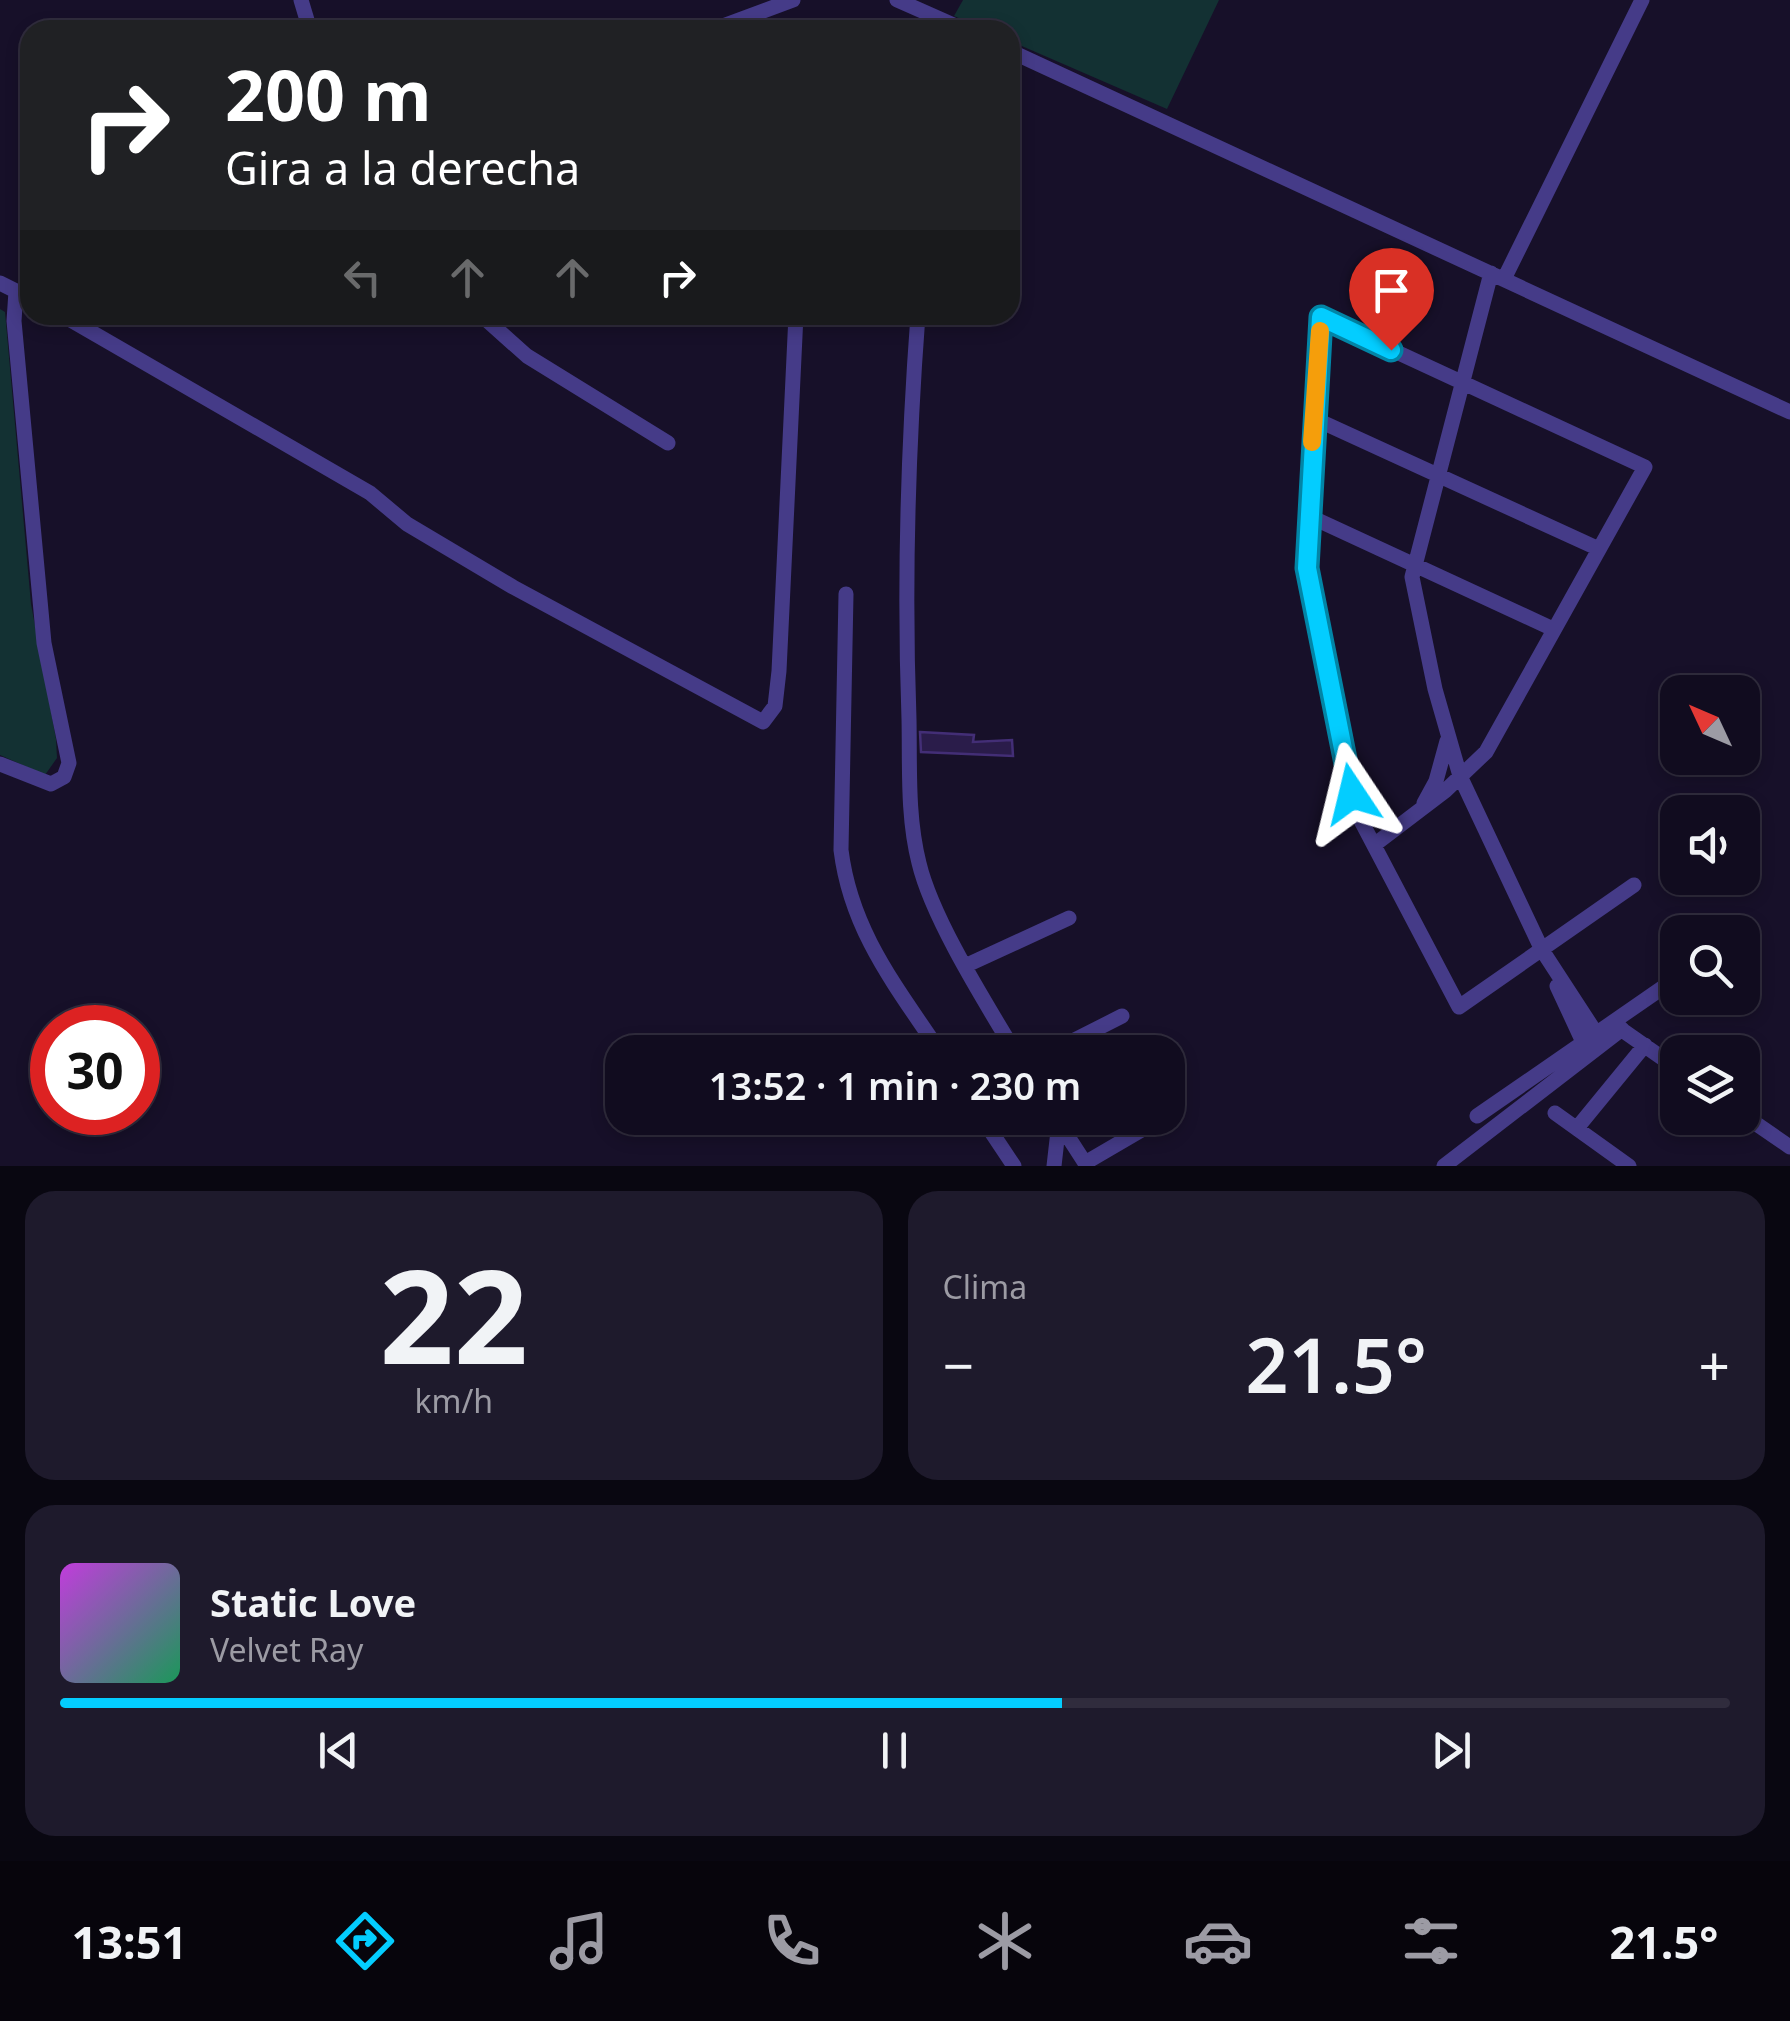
<!DOCTYPE html>
<html lang="es">
<head>
<meta charset="utf-8">
<style>
	:root { --surface:#110c1f; --page:#1e1a2c; --text:#f1f3f6; --muted:#9c9ba4; --line:#302c3d; --accent:#03cdff }
	body { margin:0; font-family:"Noto Sans",sans-serif; background:var(--page); color:var(--text); height:100vh; display:flex; flex-direction:column; font-size:38px; white-space:nowrap }
	* { box-sizing:border-box; margin:0 }
	p { font-size:32px; color:var(--muted) }
	.icon { flex:none; width:55px; height:55px; fill:none; stroke:currentColor; stroke-width:2; stroke-linecap:round; stroke-linejoin:round }
	.map { position:relative; height:1166px; overflow:hidden }
	.details { display:flex; flex-direction:column; gap:25px; padding:25px; background:#090711; flex:1 }
	.details>* { flex:none }
	.banner { position:absolute; left:20px; top:20px; width:1000px; height:305px; border-radius:30px; box-shadow:0 5px 15px #0003,0 0 0 2px var(--line); background:#202124; color:#fff; overflow:hidden }
	.needle { width:65px; rotate:314deg }
	.fabs { position:absolute; left:1660px; top:675px; display:grid; gap:20px }
	.fabs a { display:grid; place-items:center; width:100px; height:100px; border-radius:20px; background:var(--surface); box-shadow:0 5px 15px #0003,0 0 0 2px var(--line); font-size:50px }
	.speed { position:absolute; left:30px; top:1005px; display:flex; gap:20px; font-size:50px; font-weight:700; text-align:center }
	.speed>* { display:grid; place-content:center; width:130px; height:130px; border-radius:50%; background:var(--surface); box-shadow:0 5px 15px #0003,0 0 0 2px var(--line); line-height:1 }
	.speed .limit { border:15px solid #d22; background:#fff; color:#111 }
	.pin { position:absolute; display:grid; place-items:center; width:85px; height:85px; color:#fff; margin:-102px -42px; border-radius:50% 50% 50% 0; rotate:-45deg; box-shadow:0 0 10px #0007 }
	.pin .icon { rotate:45deg }
	.me { position:absolute; width:110px; margin:-55px; rotate:350deg; stroke-linejoin:round; filter:drop-shadow(0 0 8px #0008) }
	.turn { display:flex; align-items:center; gap:35px; height:210px; padding:0 40px; font-size:45px }
	.turn .icon { width:130px; height:130px; stroke-width:2.5 }
	.turn b { display:block; font-size:70px; line-height:85px }
	.lanes { display:flex; align-items:center; height:95px; padding:0 40px; background:#0003; justify-content:center; gap:50px; direction:ltr }
	.lanes .off { opacity:.35 }
	.big { font-size:75px; font-weight:600; line-height:1.1 }
	.details .widget { flex:1; display:flex; flex-direction:column; justify-content:center; gap:15px; min-width:0; padding:0 35px; border-radius:30px; background:var(--page) }
	.details .dial { align-items:center; gap:0 }
	.dial b { font-size:130px; line-height:1 }
	.song { display:flex; align-items:center; gap:30px }
	.cover { width:120px; height:120px; border-radius:15px; background:linear-gradient(135deg,hsl(290 70% 55%),hsl(150 70% 35%)) }
	.played { height:10px; border-radius:5px; background:linear-gradient(90deg,var(--accent) 60%,var(--line) 60%) }
	.keys { display:flex; justify-content:space-around; direction:ltr }
	.heat { display:flex; justify-content:space-between; align-items:center; font-size:55px; direction:ltr }
	.details .tiles { flex:1; display:grid; gap:25px; grid-template-columns:1fr 1fr }
	.widget:last-child { grid-column:span 2 }
	.trip { position:absolute; left:605px; top:1035px; width:580px; height:100px; border-radius:30px; background:var(--surface); box-shadow:0 5px 15px #0003,0 0 0 2px var(--line); font-weight:600; line-height:100px; text-align:center }
	.tab-bar { display:flex; height:160px; justify-content:space-around; align-items:center; background:#07050c; color:var(--muted) }
	.tab-bar .icon { width:70px; height:70px }
	.tab-bar .selected { color:var(--accent) }
	.tab-bar b { font-size:45px; color:var(--text) }
	.map>svg:first-child { display:block }
</style>
</head>
<body>
<div class="map">
<svg width="1790" height="1166" viewBox="0 0 1790 1166">
	<rect width="100%" height="100%" fill="#171029"/>
	<path fill="#133133" d="M963 0H1219L1167 109 1010 41V30H986L954 16Z
		M0 309 5 312 31 604 56 739 57 758 45 775 0 755Z"/>
	<path fill="#2a1c4a" stroke="#432e76" stroke-width="2.5" d="M920 732 974 735 973 742 1012 740 1013 756 921 752Z"/>
	<g fill="none" stroke-linecap="round" stroke-linejoin="round">
		<path stroke="#453b88" stroke-width="15" d="M301 0 310 30
			M897 0 965 30
			M712 30 793 0
			M1010 51 1790 412
			M1491 273 1412 577 1435 689 1460 776 1542 950 1596 1033
			M1504 279 1642 0
			M0 283 30 298
			M62 315 370 493 407 524 513 587 763 722 775 706 779 671 796 315
			M481 315 527 356 668 443
			M918 315C908 448 904 585 909 719 910 766 907 816 919 863 932 918 985 1002 1015 1052
			M1313 418 1599 549
			M1311 517 1553 629
			M846 594 841 850C851 931 896 986 940 1052
			M0 764 51 784 64 777 69 763 44 643 14 321 16 291
			M1424 803 1436 781 1447 741
			M1374 845 1445 791 1486 752 1645 467 1321 317 1307 568 1352 794 1358 815 1459 1007 1634 885
			M967 965 1069 918
			M1557 986 1583 1042
			M1615 1025 1678 1069
			M1051 1052 1122 1016
			M1555 1113 1629 1166
			M1742 1114 1790 1147
			M1477 1116 1678 977
			M982 1118 1014 1166
			M1056 1118 1087 1166
			M1577 1128 1645 1045
			M1085 1163 1162 1118
			M1054 1166 1059 1122
			M1444 1166 1622 1029"/>
	</g>
	<g fill="none" stroke-linecap="round" stroke-linejoin="round">
		<g stroke="#0285a6" stroke-width="25">
			<path id="route" d="M1352 794 1307 568 1321 317 1391 350"/>
		</g>
		<use href="#route" stroke="#03cdff" stroke-width="18"/>
		<path stroke="#f59e0b" stroke-width="18" d="M1312 442 1320 331"/>
	</g>
</svg>
<div class="fabs">
<a><svg class="needle" viewBox="-14 -14 28 28"><path d="M0-13l5 13h-10z" fill="#e53935"/><path d="M0 13l5-13h-10z" fill="#9c9ba4"/></svg></a>
<a><svg class="icon" aria-label="sound" viewBox="0 0 24 24"><path d="M4 9h4l5-4v14l-5-4H4zM17 9q2 3 0 6"/></svg></a>
<a><svg class="icon" aria-label="search" viewBox="0 0 24 24"><circle cx="10" cy="10" r="6"/><path d="M15 15l6 6"/></svg></a>
<a><svg class="icon" aria-label="layers" viewBox="0 0 24 24"><path d="M12 4l9 5-9 5-9-5zM3 14l9 5 9-5"/></svg></a>
</div>
<div class="speed"><div class="limit">30</div></div>
<div class="pin" style="left:1391px;top:350px;background:#d93025"><svg class="icon" aria-label="arrive" viewBox="0 0 24 24"><path d="M6 21V4h12l-3 4 3 4H6"/></svg></div>
<svg class="me" style="left:1352px;top:794px" viewBox="-20 -20 40 40"><path d="M0-17L14 15 0 8-14 15z" fill="#03cdff" stroke="#fff" stroke-width="4"/></svg>
<div class="trip">13:52 · 1 min · 230 m</div>
<div class="banner">
<div class="turn"><svg class="icon" aria-label="right" viewBox="0 0 24 24"><path d="M7 20v-9h11M14 6l5 5-5 5"/></svg><div><b>200 m</b>Gira a la derecha</div></div>
<div class="lanes"><svg class="icon off" aria-label="left" viewBox="0 0 24 24"><path d="M17 20v-9H6M10 6l-5 5 5 5"/></svg><svg class="icon off" aria-label="ahead" viewBox="0 0 24 24"><path d="M12 20V5M6 11l6-6 6 6"/></svg><svg class="icon off" aria-label="ahead" viewBox="0 0 24 24"><path d="M12 20V5M6 11l6-6 6 6"/></svg><svg class="icon" aria-label="right" viewBox="0 0 24 24"><path d="M7 20v-9h11M14 6l5 5-5 5"/></svg></div>
</div>
</div>
<section class="details">
<div class="tiles">
<div class="widget dial"><b>22</b><p>km/h</p></div>
<div class="widget"><p>Clima</p>
<div class="heat"><a>−</a><b class="big">21.5°</b><a>+</a></div>
</div>
<div class="widget">
<div class="song"><i class="cover"></i><div><b>Static Love</b><p>Velvet Ray</p></div></div>
<div class="played"></div>
<div class="keys"><svg class="icon" aria-label="previous" viewBox="0 0 24 24"><path d="M18 5L8 12l10 7zM5 5v14"/></svg><svg class="icon" aria-label="pause" viewBox="0 0 24 24"><path d="M8 5v14M16 5v14"/></svg><svg class="icon" aria-label="next" viewBox="0 0 24 24"><path d="M6 5l10 7-10 7zM19 5v14"/></svg></div>
</div>
</div>
</section>
<nav class="tab-bar">
<b>13:51</b>
<svg class="icon selected" aria-label="directions" viewBox="0 0 24 24"><path d="M12 3l9 9-9 9-9-9zM9 14v-3h6M13 9l2 2-2 2"/></svg>
<svg class="icon" aria-label="music" viewBox="0 0 24 24"><path d="M9 18V5l10-2v13"/><circle cx="6" cy="18" r="3"/><circle cx="16" cy="16" r="3"/></svg>
<svg class="icon" aria-label="phone" viewBox="0 0 24 24"><path d="M5 4h4l2 5-3 2q2 4 5 5l2-3 5 2v4C11 20 4 13 5 4z"/></svg>
<svg class="icon" aria-label="climate" viewBox="0 0 24 24"><path d="M12 3v18M4 7l16 10M4 17L20 7"/></svg>
<svg class="icon" aria-label="car" viewBox="0 0 24 24"><path d="M5 17H2v-5l4-1 3-4h7l3 4 3 1v5h-3M9 17h6M6 11h13"/><circle cx="7" cy="17" r="2"/><circle cx="17" cy="17" r="2"/></svg>
<svg class="icon" aria-label="filters" viewBox="0 0 24 24"><path d="M4 7h16M4 17h16"/><circle cx="9" cy="7" r="2"/><circle cx="15" cy="17" r="2"/></svg>
<b>21.5°</b>
</nav>
</body>
</html>
